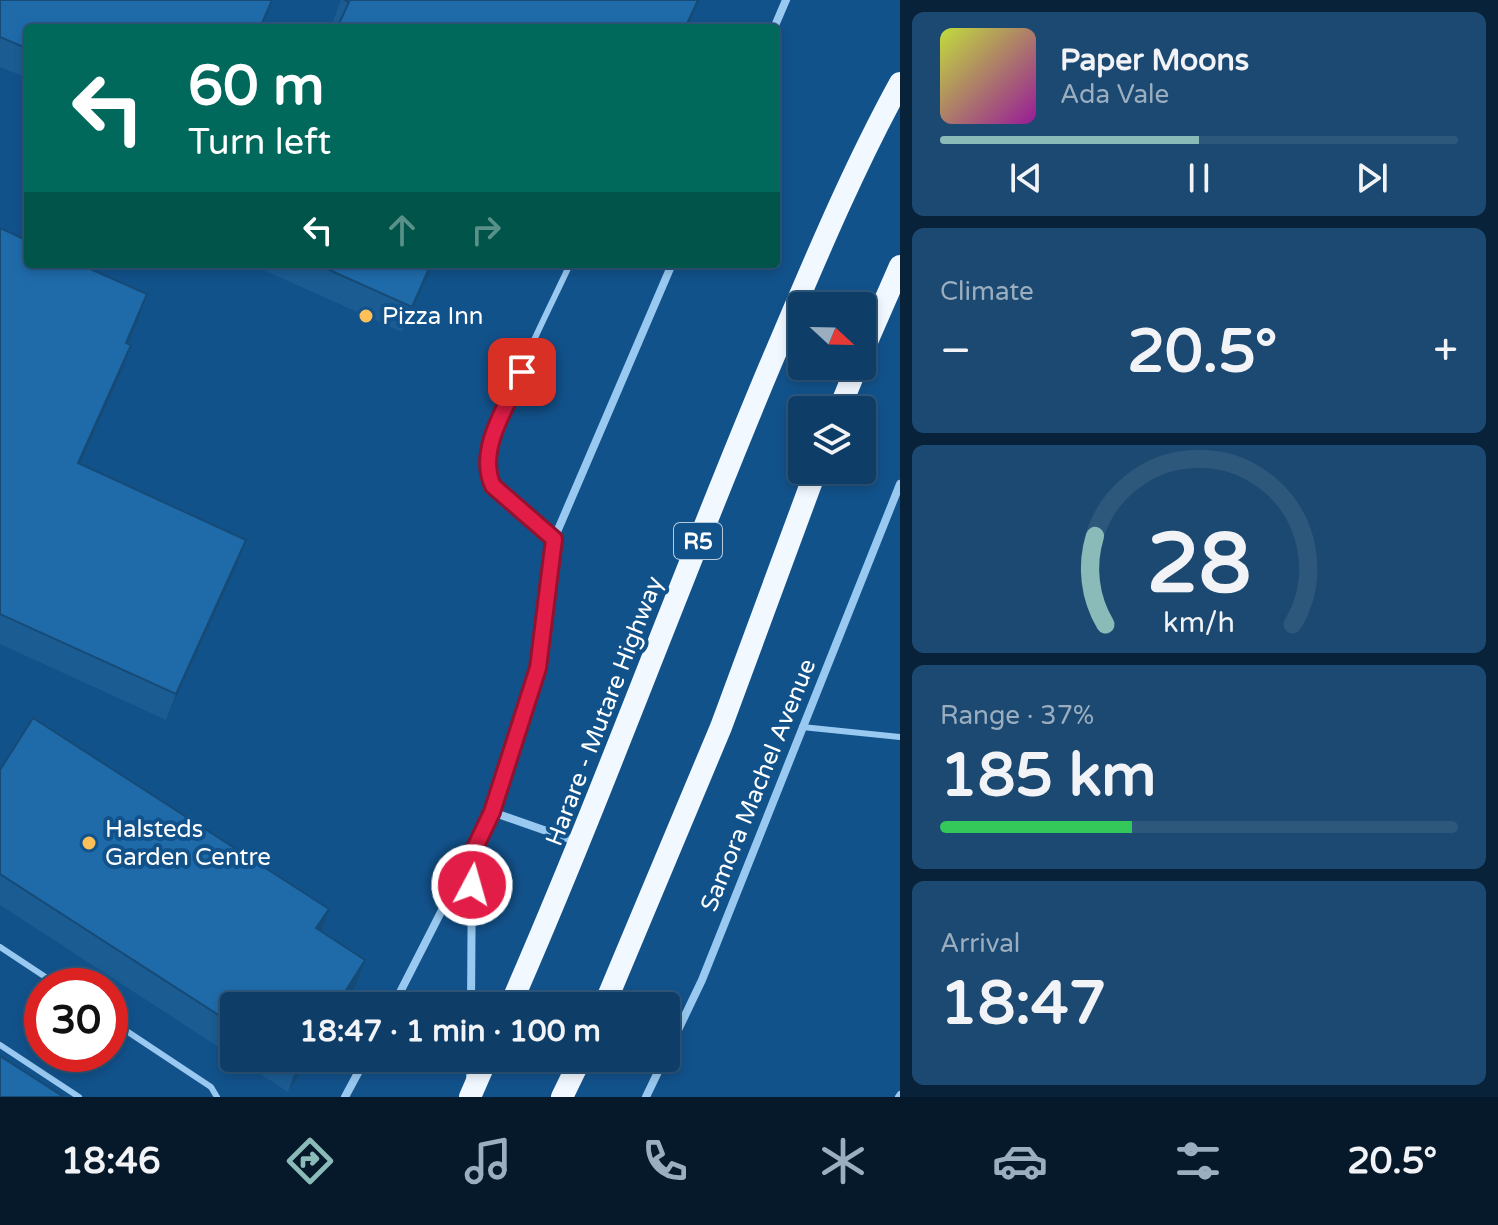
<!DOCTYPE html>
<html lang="en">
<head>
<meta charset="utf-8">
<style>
	:root { --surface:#0e3e68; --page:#1c4971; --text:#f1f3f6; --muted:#9baec0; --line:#2e577c; --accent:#8bbbb9 }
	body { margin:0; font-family:"Varela Round",sans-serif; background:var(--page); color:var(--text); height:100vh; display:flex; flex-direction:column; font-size:30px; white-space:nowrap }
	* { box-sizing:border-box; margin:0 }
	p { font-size:26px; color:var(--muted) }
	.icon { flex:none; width:44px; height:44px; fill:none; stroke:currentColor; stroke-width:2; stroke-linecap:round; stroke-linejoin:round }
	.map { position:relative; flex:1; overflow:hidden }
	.drawer { display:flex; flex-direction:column; gap:12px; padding:12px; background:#082239; width:598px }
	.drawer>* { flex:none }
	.hud { position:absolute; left:24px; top:24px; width:756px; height:244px; border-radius:8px; box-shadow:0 4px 12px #0003,0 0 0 2px var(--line); background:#00695c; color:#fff; overflow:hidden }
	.needle { width:52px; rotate:112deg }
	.fabs { position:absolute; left:788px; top:292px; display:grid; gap:16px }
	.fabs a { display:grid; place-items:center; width:88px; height:88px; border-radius:8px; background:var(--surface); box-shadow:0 4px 12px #0003,0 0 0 2px var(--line); font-size:40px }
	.speed { position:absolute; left:24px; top:968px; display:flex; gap:16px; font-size:40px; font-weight:700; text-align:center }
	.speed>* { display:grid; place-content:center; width:104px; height:104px; border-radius:50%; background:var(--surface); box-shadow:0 4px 12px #0003,0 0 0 2px var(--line); line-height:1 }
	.speed .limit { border:12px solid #d22; background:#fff; color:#111 }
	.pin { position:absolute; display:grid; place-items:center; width:68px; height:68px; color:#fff; margin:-34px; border-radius:16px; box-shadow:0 4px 12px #0006 }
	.me { position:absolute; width:88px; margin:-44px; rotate:6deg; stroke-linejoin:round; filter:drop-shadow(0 0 6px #0008) }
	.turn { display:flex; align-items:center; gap:28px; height:168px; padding:0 32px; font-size:36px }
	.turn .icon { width:104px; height:104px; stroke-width:2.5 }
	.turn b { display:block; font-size:56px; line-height:68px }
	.lanes { display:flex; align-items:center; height:76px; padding:0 32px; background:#0003; justify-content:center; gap:40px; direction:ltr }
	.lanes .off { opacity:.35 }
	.big { font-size:60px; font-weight:800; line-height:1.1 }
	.drawer .tile { flex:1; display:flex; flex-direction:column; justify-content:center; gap:12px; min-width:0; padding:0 28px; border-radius:12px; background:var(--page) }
	.drawer .dial { align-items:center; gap:0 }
	.dial svg { height:208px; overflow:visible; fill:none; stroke:var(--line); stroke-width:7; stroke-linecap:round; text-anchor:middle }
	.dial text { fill:var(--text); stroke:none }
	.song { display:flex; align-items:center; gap:24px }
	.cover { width:96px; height:96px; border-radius:12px; background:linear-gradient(135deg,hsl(70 70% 55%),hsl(300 70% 35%)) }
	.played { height:8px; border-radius:4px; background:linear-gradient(90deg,var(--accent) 50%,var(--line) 50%) }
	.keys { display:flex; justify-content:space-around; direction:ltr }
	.heat { display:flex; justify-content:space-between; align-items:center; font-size:44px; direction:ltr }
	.charge { height:12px; border-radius:6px; background:linear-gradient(90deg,#34c759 37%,var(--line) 0) }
	.trip { position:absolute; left:220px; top:992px; width:460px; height:80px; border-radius:8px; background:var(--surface); box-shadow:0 4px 12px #0003,0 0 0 2px var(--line); font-weight:800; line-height:80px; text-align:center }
	.tabs { display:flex; height:128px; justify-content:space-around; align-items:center; background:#06192a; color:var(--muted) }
	.tabs .icon { width:56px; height:56px }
	.tabs .selected { color:var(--accent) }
	.tabs b { font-size:36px; color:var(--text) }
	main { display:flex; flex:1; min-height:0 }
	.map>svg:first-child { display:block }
</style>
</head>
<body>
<main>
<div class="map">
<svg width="900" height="1097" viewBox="0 0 900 1097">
	<rect width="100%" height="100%" fill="#12528b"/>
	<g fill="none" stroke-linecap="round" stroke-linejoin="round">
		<path stroke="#99c9f1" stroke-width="6" d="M554 539C537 525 494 495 488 475 479 444 554 300 570 264
			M802 727 900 737
			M0 947 59 986
			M110 1020 211 1087 217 1097
			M0 1045 79 1097
			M898 1097 900 1094"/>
		<path stroke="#99c9f1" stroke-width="8" d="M774 28 786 0
			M492 812 578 842
			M393 1006 492 812 538 668 554 539 672 264
			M471 1006 472 859
			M470 1077V1058
			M345 1097 366 1058
			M646 1097 702 980 900 484"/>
		<path stroke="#f1f8ff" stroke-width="22" d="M862 353 900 266
			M839 410 857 366
			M510 1006C602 796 680 580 769 368 810 272 850 174 900 83
			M604 1006 721 727 816 470
			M470 1097 487 1058
			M562 1097 581 1058"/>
	</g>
	<path fill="#1b5c92" d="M0 0 28 28V78L0 67Z
		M341 0H700L687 28H337L338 27 332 24Z
		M0 228 138 320 128 344 122 371 80 464 246 540 237 565 166 720 0 644Z
		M250 264H433L402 332Z
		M0 770 321 931 365 960 356 985 343 1006H234V1057L0 905Z
		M236 1058H310L288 1092Z"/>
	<path fill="#164b77" d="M698 0H700L687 28H685Z
		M431 264H433L402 332 412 307Z
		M147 294 138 320 117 369 126 343Z
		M131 345 122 371 69 488 78 463Z
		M246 540 237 565 166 720 176 694Z
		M329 909 320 934 316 928Z
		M365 960 356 985 343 1006H336Z
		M302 1058H310L288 1092 297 1066Z"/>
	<path fill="#1f6baa" stroke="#164b77" stroke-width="2" d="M0 0H272L260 28H28V49L0 37Z
		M344 0H698L685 28H337L349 2Z
		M0 228 28 241V264H79L147 294 126 343 131 345 78 463 246 540 176 694 0 614V615Z
		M316 264H431L412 307Z
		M33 718 329 909 316 928 365 960 336 1006H234V1025L0 874V770Z
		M0 1056 64 1097H0Z
		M284 1058H302L297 1066Z"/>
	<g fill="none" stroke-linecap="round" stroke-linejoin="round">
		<g stroke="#92132f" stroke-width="20">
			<path id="route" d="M472 885V854L492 812 538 668 554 539 493 486C476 450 507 406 522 372"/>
		</g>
		<use href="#route" stroke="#e11d48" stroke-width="14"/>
	</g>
	<g fill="#ffbf59" stroke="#12528b" stroke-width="3">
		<circle cx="366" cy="316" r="8"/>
		<circle cx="89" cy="843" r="8"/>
	</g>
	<g text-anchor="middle" stroke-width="8" stroke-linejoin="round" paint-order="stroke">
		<rect fill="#12528b" stroke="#b8cbdc" stroke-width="2" x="674" y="523" width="48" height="36" rx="6"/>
		<g font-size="22" font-weight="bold" fill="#fff">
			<text x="698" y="549">R5</text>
		</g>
		<g font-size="24" fill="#fff" stroke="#12528b" text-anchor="start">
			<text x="382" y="324">Pizza Inn</text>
			<text x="105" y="837">Halsteds<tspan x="105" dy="28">Garden Centre</tspan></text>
		</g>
		<g font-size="24" fill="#fff" stroke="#12528b">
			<text transform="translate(604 711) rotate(-69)" y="8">Harare - Mutare Highway</text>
			<text transform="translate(758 785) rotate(-68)" y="8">Samora Machel Avenue</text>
		</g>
	</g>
</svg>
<div class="fabs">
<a><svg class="needle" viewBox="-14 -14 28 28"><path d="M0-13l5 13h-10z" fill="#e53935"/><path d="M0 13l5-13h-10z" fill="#9baec0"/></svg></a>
<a><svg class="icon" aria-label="layers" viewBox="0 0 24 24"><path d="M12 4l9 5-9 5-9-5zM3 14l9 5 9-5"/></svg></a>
</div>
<div class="speed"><div class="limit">30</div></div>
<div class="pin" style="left:522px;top:372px;background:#d93025"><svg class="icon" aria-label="arrive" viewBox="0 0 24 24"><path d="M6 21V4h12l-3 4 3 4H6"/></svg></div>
<svg class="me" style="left:472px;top:885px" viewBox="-20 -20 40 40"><circle r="17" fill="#e11d48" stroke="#fff" stroke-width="3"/><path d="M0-11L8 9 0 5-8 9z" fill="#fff"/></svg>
<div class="trip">18:47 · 1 min · 100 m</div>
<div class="hud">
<div class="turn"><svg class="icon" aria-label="left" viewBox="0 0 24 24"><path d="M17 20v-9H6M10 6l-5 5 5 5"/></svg><div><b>60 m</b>Turn left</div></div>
<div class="lanes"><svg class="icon" aria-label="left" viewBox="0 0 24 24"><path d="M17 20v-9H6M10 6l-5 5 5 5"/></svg><svg class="icon off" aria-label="ahead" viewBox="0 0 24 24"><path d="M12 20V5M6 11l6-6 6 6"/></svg><svg class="icon off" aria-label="right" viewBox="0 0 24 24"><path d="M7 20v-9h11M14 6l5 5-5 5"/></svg></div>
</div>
</div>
<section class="drawer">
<div class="tile">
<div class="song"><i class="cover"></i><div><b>Paper Moons</b><p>Ada Vale</p></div></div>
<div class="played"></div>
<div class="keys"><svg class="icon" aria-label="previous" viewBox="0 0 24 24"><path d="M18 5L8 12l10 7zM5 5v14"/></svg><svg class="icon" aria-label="pause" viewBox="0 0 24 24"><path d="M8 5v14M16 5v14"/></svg><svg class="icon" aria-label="next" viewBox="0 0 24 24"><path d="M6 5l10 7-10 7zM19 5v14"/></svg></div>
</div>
<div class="tile"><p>Climate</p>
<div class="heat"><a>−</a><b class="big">20.5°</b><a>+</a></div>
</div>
<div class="tile dial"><svg viewBox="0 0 100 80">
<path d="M14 69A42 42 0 1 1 86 69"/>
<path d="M14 69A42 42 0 0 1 10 35" stroke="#8bbbb9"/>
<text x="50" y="56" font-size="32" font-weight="700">28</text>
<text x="50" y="72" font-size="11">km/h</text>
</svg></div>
<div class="tile"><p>Range · 37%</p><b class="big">185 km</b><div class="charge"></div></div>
<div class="tile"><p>Arrival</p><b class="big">18:47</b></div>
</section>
</main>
<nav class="tabs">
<b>18:46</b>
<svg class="icon selected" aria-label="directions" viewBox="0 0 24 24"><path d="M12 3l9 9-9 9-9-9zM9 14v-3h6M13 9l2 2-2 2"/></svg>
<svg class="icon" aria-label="music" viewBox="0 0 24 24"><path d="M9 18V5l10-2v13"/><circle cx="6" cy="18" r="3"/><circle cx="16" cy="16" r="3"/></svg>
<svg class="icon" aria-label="phone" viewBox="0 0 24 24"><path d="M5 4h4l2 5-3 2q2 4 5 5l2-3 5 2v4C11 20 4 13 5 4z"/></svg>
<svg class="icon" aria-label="climate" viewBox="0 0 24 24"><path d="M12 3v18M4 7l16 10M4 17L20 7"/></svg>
<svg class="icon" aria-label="car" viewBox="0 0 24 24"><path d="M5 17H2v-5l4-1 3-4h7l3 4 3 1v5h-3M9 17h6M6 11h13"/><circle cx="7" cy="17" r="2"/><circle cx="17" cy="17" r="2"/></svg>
<svg class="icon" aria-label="filters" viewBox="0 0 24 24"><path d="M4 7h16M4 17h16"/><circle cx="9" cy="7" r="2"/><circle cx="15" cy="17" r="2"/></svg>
<b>20.5°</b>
</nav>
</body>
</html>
